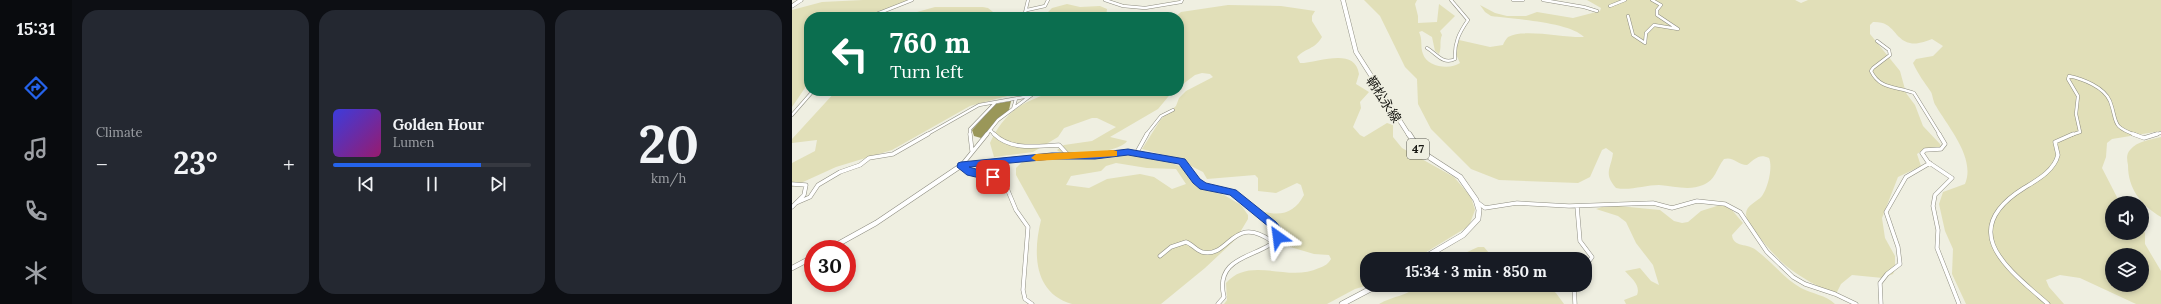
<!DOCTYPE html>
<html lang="en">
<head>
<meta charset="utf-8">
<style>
	:root { --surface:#171b24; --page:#242831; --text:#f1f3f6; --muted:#9ea1a6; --line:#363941; --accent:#2563eb }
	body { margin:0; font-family:Lora,"Noto Sans JP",serif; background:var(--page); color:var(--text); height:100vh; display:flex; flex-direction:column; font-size:15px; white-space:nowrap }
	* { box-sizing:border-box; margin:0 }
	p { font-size:13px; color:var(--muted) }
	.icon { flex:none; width:22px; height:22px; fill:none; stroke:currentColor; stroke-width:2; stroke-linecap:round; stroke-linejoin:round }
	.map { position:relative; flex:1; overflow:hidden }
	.side { display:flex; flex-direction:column; gap:10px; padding:10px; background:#0d0f14; width:720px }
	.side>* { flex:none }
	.banner { position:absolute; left:12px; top:12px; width:380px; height:84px; border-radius:16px; box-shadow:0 2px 6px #0003; background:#0b6e4f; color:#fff; overflow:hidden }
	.fabs { position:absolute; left:1313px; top:196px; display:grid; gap:8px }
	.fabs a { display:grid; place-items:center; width:44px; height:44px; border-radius:50%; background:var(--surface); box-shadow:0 2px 6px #0003; font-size:20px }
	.speed { position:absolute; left:12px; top:240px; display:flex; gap:8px; font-size:20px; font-weight:700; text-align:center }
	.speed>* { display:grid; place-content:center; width:52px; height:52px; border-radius:50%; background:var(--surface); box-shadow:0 2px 6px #0003; line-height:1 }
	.speed .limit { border:6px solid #d22; background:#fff; color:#111 }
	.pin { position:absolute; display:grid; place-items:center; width:34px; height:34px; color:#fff; margin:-17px; border-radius:8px; box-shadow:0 2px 6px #0006 }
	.me { position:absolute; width:44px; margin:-22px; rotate:329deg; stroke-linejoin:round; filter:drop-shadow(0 0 3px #0008) }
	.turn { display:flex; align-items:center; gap:14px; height:84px; padding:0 20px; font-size:18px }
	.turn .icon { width:52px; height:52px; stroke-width:2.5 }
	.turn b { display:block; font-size:28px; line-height:34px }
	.big { font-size:30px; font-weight:800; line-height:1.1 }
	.side .tile { flex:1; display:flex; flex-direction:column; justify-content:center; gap:6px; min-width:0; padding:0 14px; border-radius:16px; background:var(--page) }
	.side .dial { align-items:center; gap:0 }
	.dial b { font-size:52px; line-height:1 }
	.song { display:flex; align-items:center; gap:12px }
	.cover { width:48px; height:48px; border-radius:6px; background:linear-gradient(135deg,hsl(240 70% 55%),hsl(320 70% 35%)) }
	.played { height:4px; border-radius:2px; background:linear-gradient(90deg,var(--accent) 75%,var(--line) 75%) }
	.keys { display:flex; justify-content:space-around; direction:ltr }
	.heat { display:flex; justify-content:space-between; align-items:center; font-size:22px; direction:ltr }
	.side .tiles { flex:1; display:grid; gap:10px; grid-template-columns:repeat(3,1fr) }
	.trip { position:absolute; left:568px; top:252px; width:232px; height:40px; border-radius:16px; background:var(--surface); box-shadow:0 2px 6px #0003; font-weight:800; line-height:40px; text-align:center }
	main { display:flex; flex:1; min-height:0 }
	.menu { display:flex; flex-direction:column; width:72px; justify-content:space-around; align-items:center; background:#090b0e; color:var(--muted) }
	.menu .icon { width:28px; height:28px }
	.menu .on { color:var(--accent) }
	.menu b { font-size:18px; color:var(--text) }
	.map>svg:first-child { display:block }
</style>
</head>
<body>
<main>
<nav class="menu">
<b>15:31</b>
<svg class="icon on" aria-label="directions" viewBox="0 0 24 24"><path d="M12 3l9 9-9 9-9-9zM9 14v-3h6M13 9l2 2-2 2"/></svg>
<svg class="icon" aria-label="music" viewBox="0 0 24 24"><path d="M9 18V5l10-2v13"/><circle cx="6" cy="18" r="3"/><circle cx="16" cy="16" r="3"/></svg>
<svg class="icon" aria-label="phone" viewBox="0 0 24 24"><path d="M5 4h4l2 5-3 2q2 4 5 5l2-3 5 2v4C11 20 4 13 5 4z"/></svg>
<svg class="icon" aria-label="climate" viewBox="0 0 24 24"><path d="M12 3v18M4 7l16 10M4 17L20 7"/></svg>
</nav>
<section class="side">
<div class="tiles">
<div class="tile"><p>Climate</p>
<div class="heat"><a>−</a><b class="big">23°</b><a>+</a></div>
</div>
<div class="tile">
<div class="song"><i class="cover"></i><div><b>Golden Hour</b><p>Lumen</p></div></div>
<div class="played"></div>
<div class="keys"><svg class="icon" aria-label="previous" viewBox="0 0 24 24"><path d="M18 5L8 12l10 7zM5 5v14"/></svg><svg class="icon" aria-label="pause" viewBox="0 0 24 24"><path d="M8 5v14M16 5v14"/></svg><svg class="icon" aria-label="next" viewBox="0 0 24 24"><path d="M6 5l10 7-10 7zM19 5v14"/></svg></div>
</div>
<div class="tile dial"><b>20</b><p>km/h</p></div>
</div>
</section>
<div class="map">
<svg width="1369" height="304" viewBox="0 0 1369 304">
	<rect width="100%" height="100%" fill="#efefe1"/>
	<path fill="#e1dfb8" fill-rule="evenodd" d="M71 0H119L83 17H17V82L0 107V10L30 2Z
		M572 0H625L623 4 626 16V23L645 22 647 4 663 16 648 31 650 35C647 42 650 47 647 54L643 51 640 37 630 31 627 32C631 40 628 47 631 54 635 67 658 70 668 63L663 52 667 40 698 47 711 45C712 42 714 39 716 37 732 28 772 38 792 37 778 22 721 19 699 16L693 12 688 5 703 13 715 16H734L745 12 781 18 808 11 809 8 795 0H1003L1009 3 1016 0H1369V131L1320 139 1315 143 1314 157 1310 168 1328 203H1320V233H1350L1351 229 1353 233V244L1369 271V304H1344L1288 278 1268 275 1254 280 1257 287 1272 304H1174L1160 274 1161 249 1153 231 1147 204 1151 192 1173 184C1184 158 1156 127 1144 106 1141 102 1141 96 1139 92 1132 82 1126 74 1121 63L1124 59 1141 56 1151 46 1140 39C1134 41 1125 45 1118 43 1101 39 1103 21 1081 22L1078 25V34L1108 71 1114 93 1123 105 1131 126 1148 144V147L1131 150 1125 154 1129 166 1106 177 1090 218 1093 238 1103 256V270L1101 274 1091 278 1060 275 1049 284 1044 294C1027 288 1008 277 993 265 985 258 954 225 954 214 954 205 965 202 970 196 976 188 981 167 977 158 967 153 963 159 955 165 946 165 941 156 932 159 924 169 924 180 911 185 897 191 882 186 867 185 853 185 838 191 824 188 811 173 819 169 821 153L814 148 810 150 798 177 786 183 707 180 679 169 639 129 626 104 625 79 613 67 588 16ZM1320 255H1350V285H1320Z
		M275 4 288 7 308 6 315 9 314 17H251L260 8Z
		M436 5 489 6 523 11 520 16V21L530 37C522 50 515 47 505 57L508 63C526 63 563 46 567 74L564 84 577 92 568 102 569 108 561 127 568 135 572 137 595 123 601 125V137L610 148 662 177 679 197 683 210 677 226 623 259H575V285H577L563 289 535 304H432L435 300 434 283C458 255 496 283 527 268 533 266 536 264 539 259L537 255 522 254 495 246 488 230 470 215 473 212C491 216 503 212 512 195L509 185 505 183 484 193 466 191V178L463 175 415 179 411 172 399 166 394 161 350 149 369 119 384 106 387 98 394 91 421 77 418 74 410 73 403 75 387 87V17L384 16 389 12Z
		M143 7H191L196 8 201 12 194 17H107Z
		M44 91H223L215 96 178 106 100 150 44 167 0 187V163L23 151 25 140 0 143V139Z
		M259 91H381L366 109 318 137 335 141C329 152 277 158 266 151L265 150 272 145 300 141 324 127 305 118H300L272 128 266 137 241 152 202 157 198 143C204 129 215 114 228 106 237 100 249 97 259 91Z
		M1369 137V217C1349 205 1336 189 1336 165 1335 160 1334 154 1338 150 1345 141 1358 140 1369 137Z
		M334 155 369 159 390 167 404 186 432 195 449 205 456 215V219L444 239 413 268 369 304H280C241 293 241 252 249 220L224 175V168L230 162ZM324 163 355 168 384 169 394 184 380 189 362 177 348 174 315 179 297 188 274 185 279 176 309 171 314 166Z
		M816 205 868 210 882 221 890 223 896 222 909 211 928 205 934 206 939 209 951 223 940 235C941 248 956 243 964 250 979 261 993 279 1009 288 1020 294 1034 295 1043 304H834L832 300 845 295C849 285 839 278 833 271L848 268 859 281 867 285 861 265 844 243 834 222 826 216 804 209Z
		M686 247H692L697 253V259H660Z
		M628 285H704L722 288 729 285H753L764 293 772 304H587C601 296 615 296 628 285Z"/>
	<path fill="#9a9759" d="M219 101 217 110 189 138 182 136 180 130 203 104Z"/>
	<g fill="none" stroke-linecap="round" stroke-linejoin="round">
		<g stroke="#8e8d81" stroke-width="3.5">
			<path id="street-far1" d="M313 0 331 6 353 8 389 2 390 0
				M721 0H731
				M751 0 792 7 805 11
				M818 6 833 0
				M235 10 253 6 256 0
				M836 16 841 35 853 43 854 33 862 25 886 29 865 15V10L869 5 860 0
				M77 17 120 0
				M232 17 236 0
				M1085 41 1097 50 1098 55 1081 68 1079 71C1088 90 1105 86 1122 93L1148 135
				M635 48C645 54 651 65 663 59 662 43 667 33 676 20L659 0
				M221 109 224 99
				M0 115 21 91
				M198 130 203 135
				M134 135 187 105 238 96
				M178 135V129L204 102
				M194 135 206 120 245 91
				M354 135 369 116 381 110
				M1279 135 1288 132 1284 114 1286 96 1276 79 1277 76C1291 79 1312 87 1318 101 1326 122 1318 126 1344 135
				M1361 135 1369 133"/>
		</g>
		<g stroke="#8e8d81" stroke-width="4.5">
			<path id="street" d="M178 134 180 151
				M195 134 169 166 179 173 201 177 214 186 224 210 236 227 231 290 233 299 240 304
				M202 134C219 151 245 146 267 145L277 156
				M1147 134 1153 144 1149 149 1133 150 1130 153 1136 162 1160 178 1143 195 1141 206 1146 230 1145 248 1167 304
				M1341 134 1352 138 1365 134
				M345 152 355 134
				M169 165 260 156H303L336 152 390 161 409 185 440 192 481 224 487 232C482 259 420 249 432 297L426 304
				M0 184 14 185 12 195 0 207
				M685 202 693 208 725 203 777 206 861 203 880 208 905 201 933 204 948 212 975 252 1001 277 1013 284 1043 294 1064 304
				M4 203 18 197 26 185 48 172 68 165 77 158 101 154 136 134
				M785 206 788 241 800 257 793 267
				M368 256 379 247 394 242C400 244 404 250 410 252 438 259 440 212 481 242
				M782 285 783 304
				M1089 304 1088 283 1095 274 1108 264 1106 247 1094 212 1114 177 1138 163
				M1256 304C1216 269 1163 231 1232 188 1245 180 1262 171 1266 155L1263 142 1281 134"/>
		</g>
		<g stroke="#8e8d81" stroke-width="4.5">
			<path id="secondary-far1" d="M0 6 9 0"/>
		</g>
		<g stroke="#8e8d81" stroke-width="5.5">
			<path id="secondary" d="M37 249 84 223 170 165
				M0 268 21 257"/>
		</g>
		<g stroke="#8e8d81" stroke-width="5">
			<path id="primary-far1" d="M551 0 564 52 617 135"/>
		</g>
		<g stroke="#8e8d81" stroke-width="6">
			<path id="primary" d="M617 134 628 151 668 177 684 200 687 210 686 219 671 235 630 259
				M550 304 586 285"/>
		</g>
		<use href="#street-far1" stroke="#fff" stroke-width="2.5"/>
		<use href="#street" stroke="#fff" stroke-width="3.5"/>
		<use href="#secondary-far1" stroke="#fff" stroke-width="3.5"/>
		<use href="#secondary" stroke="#fff" stroke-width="4.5"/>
		<use href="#primary-far1" stroke="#fff" stroke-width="4"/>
		<use href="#primary" stroke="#fff" stroke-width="5"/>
	</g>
	<path fill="#2563eb" stroke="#184099" d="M336 149 393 159 408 179 414 183 444 190 484 222 492 232 490 240H483L481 232 477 227 438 195 408 189 401 183 387 164 336 155 303 159H260L177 167 205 175V180L201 181 175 175 165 167 166 163 169 162 260 153H303Z"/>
	<path fill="#f59e0b" d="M321 150 325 151V156L244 161 239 158 244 154Z"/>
	<g text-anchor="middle" stroke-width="4" stroke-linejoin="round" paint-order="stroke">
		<rect fill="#efefe1" stroke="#57574f" stroke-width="1" x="615" y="139" width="22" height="20" rx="3"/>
		<g font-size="12" font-weight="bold" fill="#161611">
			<text x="626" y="153">47</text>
		</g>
		<g font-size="13" fill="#161611" stroke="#efefe1">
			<text transform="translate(592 99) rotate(57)" y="5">鞆松永線</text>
		</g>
	</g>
</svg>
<div class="fabs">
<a><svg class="icon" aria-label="sound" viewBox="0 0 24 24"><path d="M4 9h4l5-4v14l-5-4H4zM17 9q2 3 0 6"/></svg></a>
<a><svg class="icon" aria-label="layers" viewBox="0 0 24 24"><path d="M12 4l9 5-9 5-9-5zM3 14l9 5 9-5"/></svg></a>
</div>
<div class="speed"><div class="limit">30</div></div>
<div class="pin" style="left:201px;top:177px;background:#d93025"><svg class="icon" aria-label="arrive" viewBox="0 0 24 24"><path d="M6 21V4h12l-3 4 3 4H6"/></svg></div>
<svg class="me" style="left:486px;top:237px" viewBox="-20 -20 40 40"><path d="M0-17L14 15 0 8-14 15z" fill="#2563eb" stroke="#fff" stroke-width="4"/></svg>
<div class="trip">15:34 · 3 min · 850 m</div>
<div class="banner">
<div class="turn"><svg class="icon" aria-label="left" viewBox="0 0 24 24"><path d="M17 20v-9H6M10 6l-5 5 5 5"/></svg><div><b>760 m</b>Turn left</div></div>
</div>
</div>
</main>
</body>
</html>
